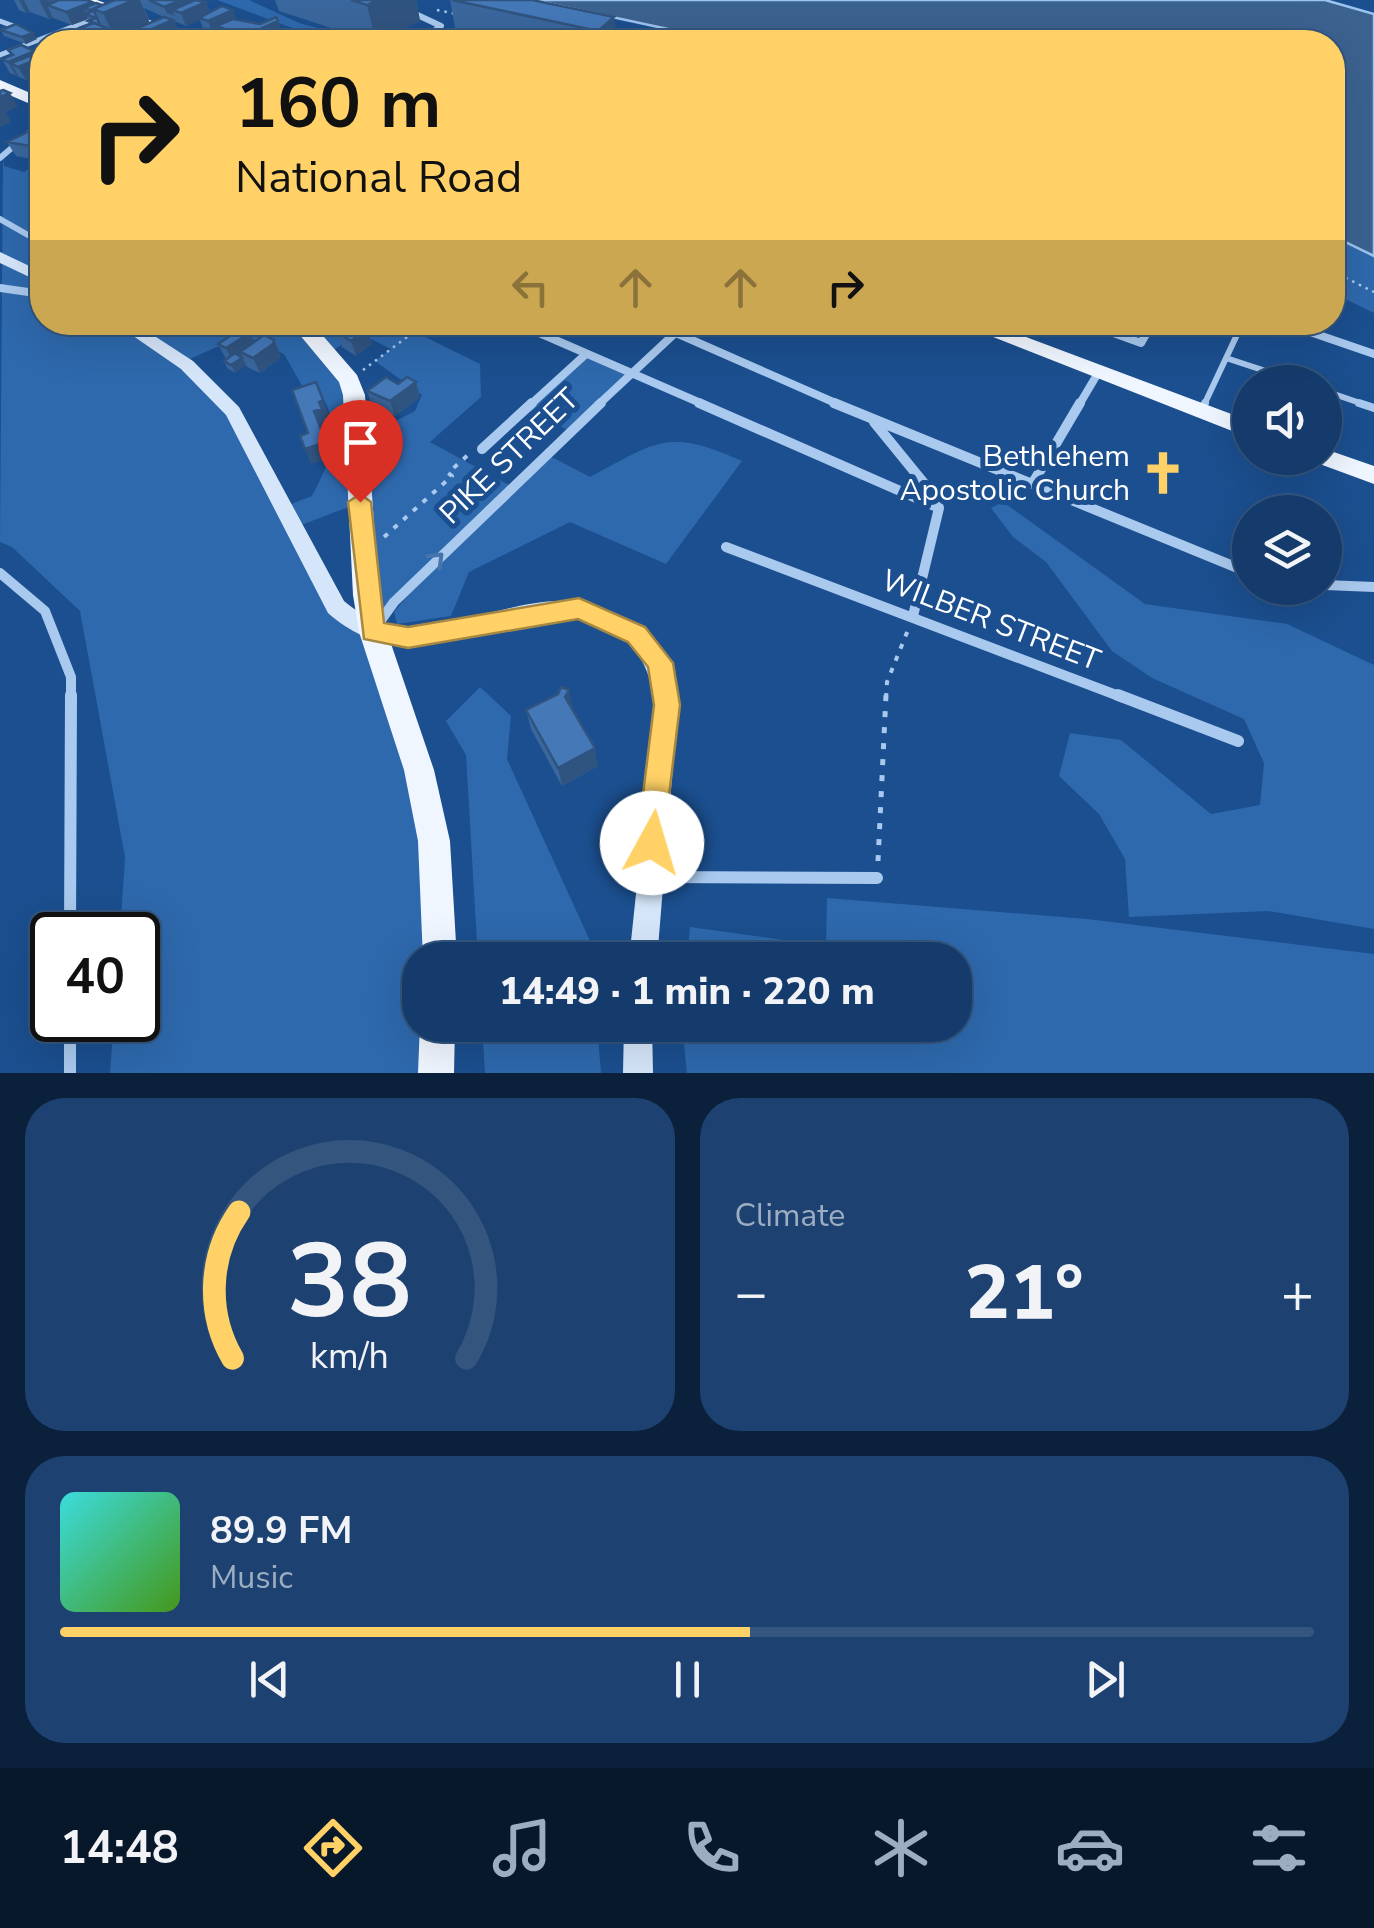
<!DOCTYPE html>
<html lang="en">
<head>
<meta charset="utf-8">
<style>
	:root { --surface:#143b6b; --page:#1d4271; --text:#f1f3f6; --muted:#9dadc1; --line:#33557e; --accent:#ffd166 }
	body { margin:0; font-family:"Nunito Sans",sans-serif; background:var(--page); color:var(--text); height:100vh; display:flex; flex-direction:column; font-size:38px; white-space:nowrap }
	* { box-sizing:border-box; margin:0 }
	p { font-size:32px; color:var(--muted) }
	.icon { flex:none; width:55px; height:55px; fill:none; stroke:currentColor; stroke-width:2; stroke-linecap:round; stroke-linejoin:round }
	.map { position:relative; height:1073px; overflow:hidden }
	.side { display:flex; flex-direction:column; gap:25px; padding:25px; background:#0b203b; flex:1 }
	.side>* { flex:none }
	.guide { position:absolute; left:30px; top:30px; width:1315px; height:305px; border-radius:40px; box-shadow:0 10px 40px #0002,0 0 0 2px var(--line); background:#ffd166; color:#111; overflow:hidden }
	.controls { position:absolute; left:1232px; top:365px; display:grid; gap:20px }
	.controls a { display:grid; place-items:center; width:110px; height:110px; border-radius:50%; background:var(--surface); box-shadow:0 10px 40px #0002,0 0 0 2px var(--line); font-size:50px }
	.speed { position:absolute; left:30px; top:912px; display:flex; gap:20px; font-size:50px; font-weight:700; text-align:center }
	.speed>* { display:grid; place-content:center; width:130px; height:130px; border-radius:50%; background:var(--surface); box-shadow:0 10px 40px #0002,0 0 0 2px var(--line); line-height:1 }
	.speed .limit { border:5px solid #111; border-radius:15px; background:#fff; color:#111 }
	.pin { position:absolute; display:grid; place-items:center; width:85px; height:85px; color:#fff; margin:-102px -42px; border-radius:50% 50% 50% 0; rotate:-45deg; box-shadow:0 0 10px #0007 }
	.pin .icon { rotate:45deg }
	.me { position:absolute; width:110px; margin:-55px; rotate:6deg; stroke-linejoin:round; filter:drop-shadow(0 0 8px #0008) }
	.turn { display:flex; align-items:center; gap:35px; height:210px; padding:0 40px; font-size:45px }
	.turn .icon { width:130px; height:130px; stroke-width:2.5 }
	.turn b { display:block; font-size:70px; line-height:85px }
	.lanes { display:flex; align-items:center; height:95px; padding:0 40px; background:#0003; justify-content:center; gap:50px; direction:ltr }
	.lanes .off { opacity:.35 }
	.big { font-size:75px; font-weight:800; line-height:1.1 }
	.side .widget { flex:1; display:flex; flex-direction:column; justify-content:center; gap:15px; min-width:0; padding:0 35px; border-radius:40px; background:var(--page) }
	.side .dial { align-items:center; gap:0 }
	.dial svg { height:260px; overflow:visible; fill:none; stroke:var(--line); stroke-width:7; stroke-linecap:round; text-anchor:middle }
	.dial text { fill:var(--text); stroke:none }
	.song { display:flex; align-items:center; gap:30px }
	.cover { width:120px; height:120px; border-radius:15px; background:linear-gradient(135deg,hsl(180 70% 55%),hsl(100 70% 35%)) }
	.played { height:10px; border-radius:5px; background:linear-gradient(90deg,var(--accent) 55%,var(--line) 55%) }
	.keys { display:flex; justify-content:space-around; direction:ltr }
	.heat { display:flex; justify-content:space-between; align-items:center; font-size:55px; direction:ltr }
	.side .tiles { flex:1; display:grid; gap:25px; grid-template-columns:1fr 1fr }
	.widget:last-child { grid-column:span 2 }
	.trip { position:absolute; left:402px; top:942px; width:570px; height:100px; border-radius:40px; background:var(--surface); box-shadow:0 10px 40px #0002,0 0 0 2px var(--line); font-weight:800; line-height:100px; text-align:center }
	.tab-bar { display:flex; height:160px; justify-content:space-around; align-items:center; background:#08182b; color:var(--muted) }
	.tab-bar .icon { width:70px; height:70px }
	.tab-bar .active { color:var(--accent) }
	.tab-bar b { font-size:45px; color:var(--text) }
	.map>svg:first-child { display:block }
</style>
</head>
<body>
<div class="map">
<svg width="1374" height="1073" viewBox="0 0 1374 1073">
	<rect width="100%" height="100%" fill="#1b4f8f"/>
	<path fill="#2e69ad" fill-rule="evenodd" d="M217 0H249L299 23 370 42H330Z
		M3 156 4 166 24 172 42 160V322L427 323 415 332 480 364 481 397 430 442 511 486 546 454 590 477C657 441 668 428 742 461L666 564 570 522 469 572 451 616 397 624 394 612 442 555 373 632 419 770 440 960H420V1025L436 1073H110L114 1020H138V935H120L125 857 80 611 12 547 0 542ZM359 333 391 349 375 361 422 395 415 411 358 440 354 395 328 354ZM244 335 284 354 309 398 321 394C343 431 331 460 312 496L286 506 208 382 183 362ZM359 503 371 631 336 607 296 527Z
		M1332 236 1374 256V313L1333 293Z
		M586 354 633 374 570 431 525 409Z
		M1003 502 1145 604 1287 624 1374 665V929L1268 911 1129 917 1125 859 1099 814 1059 776 1070 733 1121 740 1211 814 1260 805 1264 763 1244 719 1152 678 1112 651 1046 562 1013 537 991 508Z
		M480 687 511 716 507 759 591 943 592 960H478L466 755 446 721Z
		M827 898 1087 919 1374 954V1073H687L682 1025H955V960H687L690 927 826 946Z
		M482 1025H597L601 1073H485Z"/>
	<path fill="#3c6290" stroke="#9cc4f0" stroke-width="2.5" d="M533 0H1325L1374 14V256L1333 236 1332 42H728Z"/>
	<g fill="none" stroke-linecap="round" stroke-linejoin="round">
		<path stroke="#a9c9ee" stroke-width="2.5" stroke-dasharray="2.5 5" stroke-linecap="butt" d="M437 10 457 14
			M445 42 458 33
			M1332 271 1374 292
			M363 370 427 322"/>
		<path stroke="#a9c9ee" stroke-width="4" stroke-dasharray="5 8" stroke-linecap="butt" d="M384 537 452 476 448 473 469 454
			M886 698 887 682 908 630"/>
		<path stroke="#a9c9ee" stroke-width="5" stroke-dasharray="6 10" stroke-linecap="butt" d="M878 861 886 695"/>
		<path stroke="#a9c9ee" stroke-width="5" d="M0 21 19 28
			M609 34 648 42
			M0 55 95 18"/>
		<path stroke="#a9c9ee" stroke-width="6" d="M0 219 42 243
			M1226 358 1299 382
			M1325 391 1366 405
			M1204 405 1243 322"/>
		<path stroke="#a9c9ee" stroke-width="8" d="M1359 403 1374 408
			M1201 412 1205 403"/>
		<path stroke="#a9c9ee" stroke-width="6" d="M409 11 441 26 420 42
			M0 158 42 122"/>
		<path stroke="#a9c9ee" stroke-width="8" d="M0 288 42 294
			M514 322 705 405
			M1083 322 1141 343 1153 322
			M1281 322 1374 354
			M676 333 840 405
			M1008 338 1020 322
			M530 405 586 354
			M598 405 687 322
			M1079 405 1098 373"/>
		<path stroke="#a9c9ee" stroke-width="10" d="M699 403 939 508
			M834 403 1250 573
			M874 422 936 498 939 508
			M482 449 532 403
			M1034 481 1080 403
			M726 547 1124 698
			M0 573 45 611 71 677V698
			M1325 585 1374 587
			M913 616 939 508
			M376 627 394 602 601 403"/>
		<path stroke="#a9c9ee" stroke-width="12" d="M1118 695 1238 741
			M653 877 877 878
			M70 935 71 695
			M70 1020V1073"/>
		<path fill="#d6e6fa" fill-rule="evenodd" d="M0 252 42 272V283L0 263Z
			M113 322H133L193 361 239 407 344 601C414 661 487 599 565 601 584 601 600 607 617 614 656 630 671 665 678 705L657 960H629L656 705C630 555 495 648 405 646 377 645 349 632 328 613L226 415 181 369Z
			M624 1025H652L653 1073H623Z"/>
		<path fill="#f0f6ff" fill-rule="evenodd" d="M77 0H97L207 42H188Z
			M0 80 42 98V109L0 91Z
			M289 322H311L357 375 365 395 379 595 387 632 434 770 450 841 457 960H423L418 841 404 770 359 632 353 595 343 395 339 382Z
			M955 322H986L1250 421V438Z
			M1325 449 1374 466V484L1317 463 1314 458H1325Z
			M420 1023 455 1025 454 1073H418Z"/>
	</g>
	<path fill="#3a679d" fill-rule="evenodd" d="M14 0H87L93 4 102 5 115 0H192L206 2 210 12 282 33 307 42H230L221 39 218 32 213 34 204 31 200 20 186 26 174 21 183 42H90L82 27 89 25 88 19 72 25 53 18 49 19 30 12 26 13 19 10ZM144 8 164 17 150 23Z
		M275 0H416L420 21 378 42H374L279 11Z
		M450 0 614 17 616 42H478L457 38Z
		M1 30 37 39 26 44 4 36Z
		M8 50 35 51 36 53 42 50V73L26 80 10 73 2 59 11 56Z
		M42 111V156L38 160 16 156 7 142 38 127 33 116Z
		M367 329 372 344 356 356 342 347 337 332Z
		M254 342 280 354 279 359 260 373 247 367 243 357 246 365 235 373 227 368 224 361 226 359 218 344Z
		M367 391 420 397 395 416 372 406Z
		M573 709 598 766 562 786 531 729 526 710Z"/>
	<path fill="#305480" d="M19 0H24L30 12 26 13Z
		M39 0 92 2 96 11 84 8 88 19 72 25 66 12 47 5 53 18 49 19Z
		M134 0H140L152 29 173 20 183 42H142L138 35 130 31 135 42H102L100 37 112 32 103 13Z
		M181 0H192L195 7 206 2 211 15 199 18 200 20 186 26 181 13 172 10 175 16 167 13 164 7Z
		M377 0H416L420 21 376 42 367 5Z
		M233 10 238 23 216 26 218 32 213 34 208 21Z
		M614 17 616 42H598V31Z
		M278 21 282 34 248 42 245 36Z
		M33 33 37 39 26 44 22 37Z
		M35 51 37 54 35 53 42 68V73L26 80 18 67 11 63 18 75 16 76 8 62Z
		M10 93 18 107 6 112 11 122 0 127V97Z
		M42 136V156L38 160 30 146Z
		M367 329 372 344 356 356 351 341Z
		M250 333 256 347 240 352 243 357 233 363 226 348Z
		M274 340 280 354 279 359 260 373 253 358Z
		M242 358 246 365 235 373 231 365Z
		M416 382 420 397 395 416 390 401Z
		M322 397 329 415 325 416 319 402Z
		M322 409 328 423 321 426 332 457 311 464 305 449 314 411Z
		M569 690 573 709 565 697Z
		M595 748 598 766 562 786 558 768Z"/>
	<path fill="#4478b7" stroke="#305480" stroke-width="2.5" d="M59 0H87L92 2 66 12 47 5Z
		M115 0H134L103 13 93 9Z
		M149 0H181L164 7Z
		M195 0 206 2 181 13 172 10Z
		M351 0H377L367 5Z
		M452 0H532L614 17 598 31Z
		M96 3 102 5 93 9 100 25 88 21 96 18 85 14 93 11 84 8Z
		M222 6 233 10 208 21 199 18Z
		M164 17 173 20 138 35 130 31Z
		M276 17 278 21 245 36 216 26 233 19 260 24Z
		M94 23 114 31 100 37 82 27Z
		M16 24 33 33 22 37 1 30Z
		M282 33 307 42H263Z
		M264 35 273 37 263 42H248Z
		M74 37 87 42H61Z
		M21 45 35 51 8 62 2 59 13 55 8 50Z
		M32 55 38 59 18 67 11 63Z
		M3 90 10 93 0 97V91Z
		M42 111V121L33 116Z
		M42 125V136L30 146 7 142Z
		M351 322H357L367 329 351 341 337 332Z
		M242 328 250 333 226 348 218 344Z
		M264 335 274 340 273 344 253 358 240 352Z
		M235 353 242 358 231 365 224 361Z
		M386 377 398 384 407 377 416 382 390 401 367 391Z
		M316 382 323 400 319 402 322 409 314 411 326 442 305 449 300 436 308 433 292 390Z
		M561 687 569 690 565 697 595 748 558 768 526 710 558 694Z"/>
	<defs><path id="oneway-chevron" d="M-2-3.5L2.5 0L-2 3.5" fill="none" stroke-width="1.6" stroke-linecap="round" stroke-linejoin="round" transform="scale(2.5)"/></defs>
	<use stroke="#4674ac" href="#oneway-chevron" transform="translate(437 559) rotate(-45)"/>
	<path fill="#ffd166" stroke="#a68842" stroke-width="2.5" d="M360 494 371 502 384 623 408 627 579 598 645 627 673 663 680 705 662 853 652 857 642 853 637 843 654 705 648 667 628 642 578 619 408 648 364 639 348 502Z"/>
	<defs>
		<g id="church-bare" transform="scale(3.45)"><path d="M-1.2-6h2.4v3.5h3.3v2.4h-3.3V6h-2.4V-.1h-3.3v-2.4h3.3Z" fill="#ffd166" stroke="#1b4f8f" stroke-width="2.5" paint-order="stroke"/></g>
	</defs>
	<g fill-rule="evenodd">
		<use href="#church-bare" x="1163" y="473"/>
	</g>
	<g text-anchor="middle" stroke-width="10" stroke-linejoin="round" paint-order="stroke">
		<g font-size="30" fill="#fff" stroke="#1b4f8f">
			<text transform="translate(509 456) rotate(-44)" y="10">PIKE STREET</text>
			<text transform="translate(991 620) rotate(21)" y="10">WILBER STREET</text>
		</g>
		<g font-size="30" fill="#fff" stroke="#1b4f8f" text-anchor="end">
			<text x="1130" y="466">Bethlehem<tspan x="1130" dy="34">Apostolic Church</tspan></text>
		</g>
	</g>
</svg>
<div class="controls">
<a><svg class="icon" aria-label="sound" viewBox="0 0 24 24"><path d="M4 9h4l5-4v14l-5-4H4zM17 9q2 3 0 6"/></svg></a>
<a><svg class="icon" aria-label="layers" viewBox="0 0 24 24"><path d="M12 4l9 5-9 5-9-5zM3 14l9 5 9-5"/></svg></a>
</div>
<div class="speed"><div class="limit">40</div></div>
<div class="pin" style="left:360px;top:502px;background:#d93025"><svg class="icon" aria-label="arrive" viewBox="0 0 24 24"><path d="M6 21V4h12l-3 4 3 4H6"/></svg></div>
<svg class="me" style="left:652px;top:843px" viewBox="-20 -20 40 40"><circle r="19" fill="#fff"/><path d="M0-13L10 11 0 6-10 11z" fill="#ffd166"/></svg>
<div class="trip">14:49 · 1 min · 220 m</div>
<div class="guide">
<div class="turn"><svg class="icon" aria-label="right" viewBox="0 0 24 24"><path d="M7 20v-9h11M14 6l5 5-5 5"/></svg><div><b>160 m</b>National Road</div></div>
<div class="lanes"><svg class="icon off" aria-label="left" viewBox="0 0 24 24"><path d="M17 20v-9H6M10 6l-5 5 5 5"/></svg><svg class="icon off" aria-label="ahead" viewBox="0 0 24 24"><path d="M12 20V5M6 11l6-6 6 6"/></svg><svg class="icon off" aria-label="ahead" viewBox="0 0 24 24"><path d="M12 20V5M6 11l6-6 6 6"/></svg><svg class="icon" aria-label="right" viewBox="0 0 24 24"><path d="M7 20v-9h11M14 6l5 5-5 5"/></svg></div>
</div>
</div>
<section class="side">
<div class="tiles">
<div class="widget dial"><svg viewBox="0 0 100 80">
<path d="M14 69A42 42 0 1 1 86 69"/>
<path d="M14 69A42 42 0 0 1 16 24" stroke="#ffd166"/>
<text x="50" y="56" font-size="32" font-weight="700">38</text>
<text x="50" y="72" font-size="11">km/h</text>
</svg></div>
<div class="widget"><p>Climate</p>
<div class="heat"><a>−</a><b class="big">21°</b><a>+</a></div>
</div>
<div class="widget">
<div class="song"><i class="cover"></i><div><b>89.9 FM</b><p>Music</p></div></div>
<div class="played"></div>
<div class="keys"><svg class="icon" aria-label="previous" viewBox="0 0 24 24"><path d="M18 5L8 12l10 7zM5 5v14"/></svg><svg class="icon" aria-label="pause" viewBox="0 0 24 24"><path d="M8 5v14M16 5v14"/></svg><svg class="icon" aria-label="next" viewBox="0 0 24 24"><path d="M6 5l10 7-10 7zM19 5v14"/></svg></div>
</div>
</div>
</section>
<nav class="tab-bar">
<b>14:48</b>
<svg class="icon active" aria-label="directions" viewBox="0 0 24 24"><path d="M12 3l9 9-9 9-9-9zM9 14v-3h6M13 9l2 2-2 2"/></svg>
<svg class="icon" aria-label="music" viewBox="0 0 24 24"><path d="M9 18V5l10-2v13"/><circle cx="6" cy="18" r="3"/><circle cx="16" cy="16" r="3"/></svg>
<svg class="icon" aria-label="phone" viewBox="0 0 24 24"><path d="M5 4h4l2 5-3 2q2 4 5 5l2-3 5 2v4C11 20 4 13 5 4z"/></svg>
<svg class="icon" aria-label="climate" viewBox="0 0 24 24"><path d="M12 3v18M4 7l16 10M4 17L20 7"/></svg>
<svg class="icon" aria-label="car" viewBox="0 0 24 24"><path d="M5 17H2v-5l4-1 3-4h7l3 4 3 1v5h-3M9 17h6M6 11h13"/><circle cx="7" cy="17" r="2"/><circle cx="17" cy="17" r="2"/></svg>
<svg class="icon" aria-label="filters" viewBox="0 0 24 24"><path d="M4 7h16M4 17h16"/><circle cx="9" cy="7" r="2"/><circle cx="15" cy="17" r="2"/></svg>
</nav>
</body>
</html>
